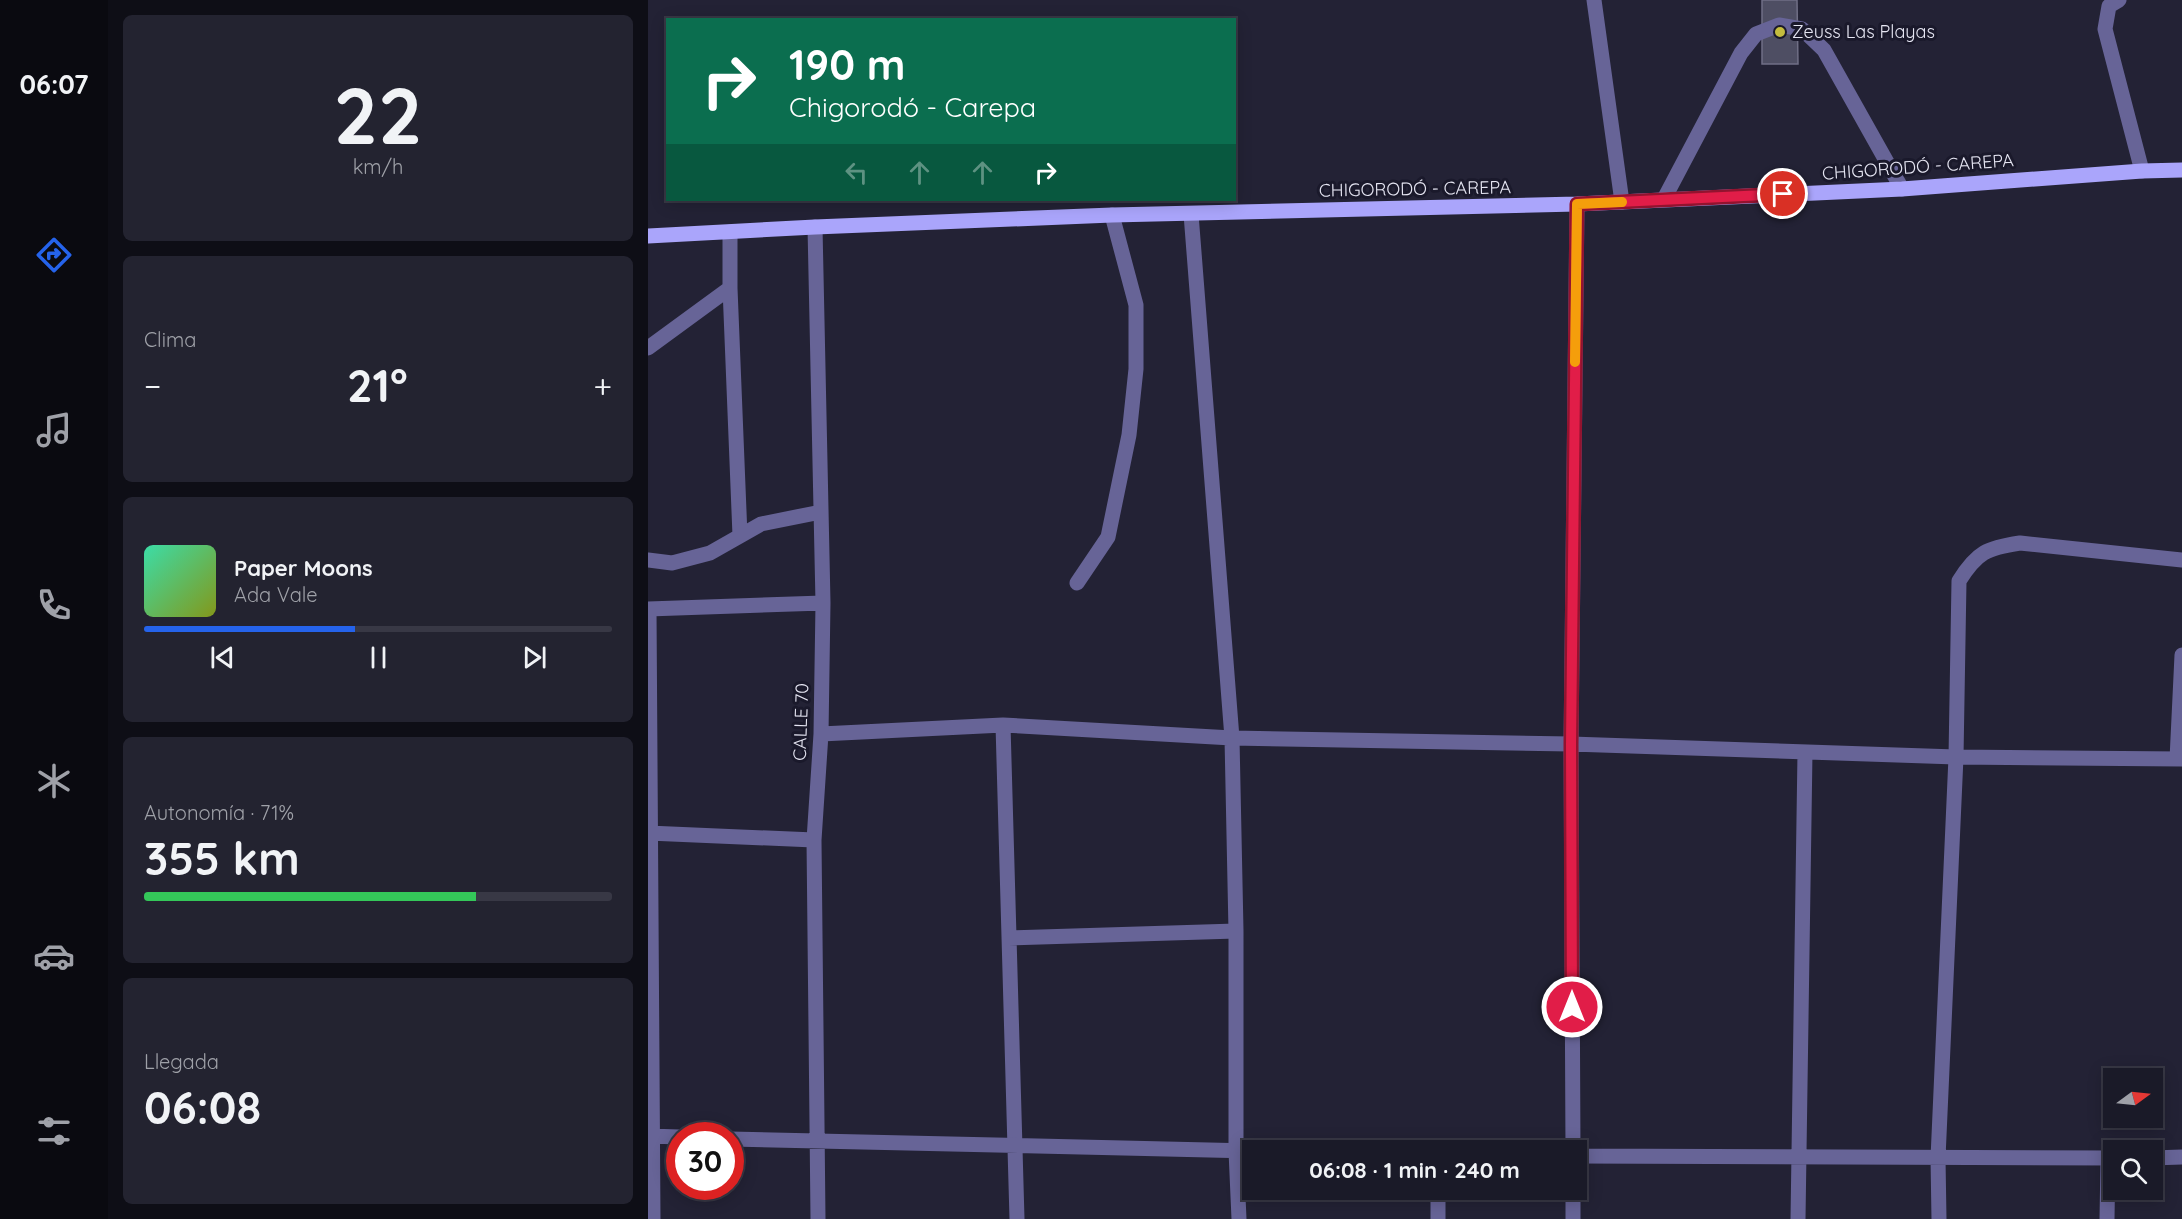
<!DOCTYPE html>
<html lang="es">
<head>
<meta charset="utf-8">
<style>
	:root { --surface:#1a1a28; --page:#232330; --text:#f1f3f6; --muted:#9fa1a8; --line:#383845; --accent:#2563eb }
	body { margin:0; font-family:Quicksand,sans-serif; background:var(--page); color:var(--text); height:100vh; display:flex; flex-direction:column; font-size:22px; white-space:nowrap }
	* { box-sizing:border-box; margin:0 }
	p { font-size:20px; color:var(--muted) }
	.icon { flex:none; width:33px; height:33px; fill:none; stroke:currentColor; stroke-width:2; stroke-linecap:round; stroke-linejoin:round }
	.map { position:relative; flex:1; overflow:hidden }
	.side { display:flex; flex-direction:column; gap:15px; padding:15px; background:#0e0e16; width:540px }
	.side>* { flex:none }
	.hud { position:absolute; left:18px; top:18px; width:570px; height:183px; border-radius:0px; box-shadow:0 3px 15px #0003,0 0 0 2px var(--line); background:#0b6e4f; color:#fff; overflow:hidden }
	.needle { width:39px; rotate:75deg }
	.tools { position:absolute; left:1455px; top:1068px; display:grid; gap:12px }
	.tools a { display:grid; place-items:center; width:60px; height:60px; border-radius:0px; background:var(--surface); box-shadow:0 3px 15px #0003,0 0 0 2px var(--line); font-size:30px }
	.speed { position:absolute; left:18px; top:1122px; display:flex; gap:12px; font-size:30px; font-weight:700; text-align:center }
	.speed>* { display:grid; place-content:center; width:78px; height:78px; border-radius:50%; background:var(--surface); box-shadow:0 3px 15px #0003,0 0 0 2px var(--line); line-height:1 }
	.speed .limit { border:9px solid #d22; background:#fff; color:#111 }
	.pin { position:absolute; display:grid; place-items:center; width:51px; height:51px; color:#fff; margin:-26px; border:3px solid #fff; border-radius:50%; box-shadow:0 2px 6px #0007 }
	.me { position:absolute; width:66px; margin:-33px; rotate:0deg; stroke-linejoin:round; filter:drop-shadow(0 0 4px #0008) }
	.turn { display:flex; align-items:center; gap:21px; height:126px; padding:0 24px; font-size:27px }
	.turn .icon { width:78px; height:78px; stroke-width:2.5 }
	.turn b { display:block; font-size:42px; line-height:51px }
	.lanes { display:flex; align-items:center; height:57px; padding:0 24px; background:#0003; justify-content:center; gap:30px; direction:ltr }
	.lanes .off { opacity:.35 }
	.big { font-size:45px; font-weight:700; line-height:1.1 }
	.side .tile { flex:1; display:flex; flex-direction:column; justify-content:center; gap:9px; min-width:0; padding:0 21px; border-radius:9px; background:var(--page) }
	.side .dial { align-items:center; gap:0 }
	.dial b { font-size:78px; line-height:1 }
	.song { display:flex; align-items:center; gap:18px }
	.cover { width:72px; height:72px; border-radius:9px; background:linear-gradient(135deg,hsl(160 70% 55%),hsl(70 70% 35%)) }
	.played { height:6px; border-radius:3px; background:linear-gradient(90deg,var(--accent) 45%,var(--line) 45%) }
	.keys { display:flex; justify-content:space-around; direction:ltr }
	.heat { display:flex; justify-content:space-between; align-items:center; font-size:33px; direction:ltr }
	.charge { height:9px; border-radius:4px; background:linear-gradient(90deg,#34c759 71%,var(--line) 0) }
	.trip { position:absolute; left:594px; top:1140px; width:345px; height:60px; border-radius:0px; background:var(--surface); box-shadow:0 3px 15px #0003,0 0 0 2px var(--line); font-weight:700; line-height:60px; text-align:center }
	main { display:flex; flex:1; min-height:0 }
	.tabs { display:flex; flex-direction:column; width:108px; justify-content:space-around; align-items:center; background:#0a0a10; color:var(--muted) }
	.tabs .icon { width:42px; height:42px }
	.tabs .current { color:var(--accent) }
	.tabs b { font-size:27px; color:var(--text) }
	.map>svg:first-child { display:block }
</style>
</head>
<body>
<main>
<nav class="tabs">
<b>06:07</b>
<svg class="icon current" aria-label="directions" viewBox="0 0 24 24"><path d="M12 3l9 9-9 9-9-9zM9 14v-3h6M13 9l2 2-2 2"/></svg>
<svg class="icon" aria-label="music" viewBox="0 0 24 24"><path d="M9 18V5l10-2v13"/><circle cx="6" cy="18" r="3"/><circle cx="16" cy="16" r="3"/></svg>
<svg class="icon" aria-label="phone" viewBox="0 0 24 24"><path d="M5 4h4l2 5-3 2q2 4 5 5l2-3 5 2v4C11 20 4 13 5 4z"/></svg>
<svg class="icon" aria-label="climate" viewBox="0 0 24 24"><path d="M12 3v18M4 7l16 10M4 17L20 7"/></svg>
<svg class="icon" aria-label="car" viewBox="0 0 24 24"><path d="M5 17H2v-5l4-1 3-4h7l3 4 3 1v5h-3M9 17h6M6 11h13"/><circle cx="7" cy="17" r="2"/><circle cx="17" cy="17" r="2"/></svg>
<svg class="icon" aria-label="filters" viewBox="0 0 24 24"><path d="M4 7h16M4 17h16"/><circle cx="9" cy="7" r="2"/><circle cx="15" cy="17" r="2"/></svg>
</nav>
<section class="side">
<div class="tile dial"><b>22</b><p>km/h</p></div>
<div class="tile"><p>Clima</p>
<div class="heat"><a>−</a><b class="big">21°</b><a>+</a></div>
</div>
<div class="tile">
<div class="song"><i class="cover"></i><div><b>Paper Moons</b><p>Ada Vale</p></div></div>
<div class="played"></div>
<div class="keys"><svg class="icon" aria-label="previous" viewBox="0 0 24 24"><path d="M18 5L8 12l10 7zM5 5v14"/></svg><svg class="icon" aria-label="pause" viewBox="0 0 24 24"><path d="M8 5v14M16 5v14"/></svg><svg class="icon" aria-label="next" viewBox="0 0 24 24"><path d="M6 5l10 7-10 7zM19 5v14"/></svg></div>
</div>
<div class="tile"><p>Autonomía · 71%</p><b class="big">355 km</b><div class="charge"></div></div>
<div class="tile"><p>Llegada</p><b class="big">06:08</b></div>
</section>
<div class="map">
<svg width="1534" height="1219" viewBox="0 0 1534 1219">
	<rect width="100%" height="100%" fill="#232235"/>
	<path fill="#4e4e63" stroke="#706f86" stroke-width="1.5" d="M1114 0H1149L1150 64H1114Z"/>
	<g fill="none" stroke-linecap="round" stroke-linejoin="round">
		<path stroke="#676497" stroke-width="15" d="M946 0 974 202
			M1471 0 1461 6 1457 29 1494 171
			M1016 199 1093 53 1108 34 1131 25 1154 29 1176 50 1254 189
			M543 214 584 738 588 931V1151L591 1219
			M167 227 175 603 173 734 166 840 170 1219
			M82 232V288L92 536
			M0 348 82 288
			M0 560 24 563 62 553 113 524 173 512
			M429 583 460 537 481 435 488 369V305L464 215
			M0 609 175 603
			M1 609 5 1219
			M355 725 369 1219
			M173 734 355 725 584 738 923 744 1308 757 1534 759
			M1529 759 1534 655
			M0 833 166 840
			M361 938 588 931
			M0 1136 32 1137
			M82 1139 604 1151
			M925 1150 923 744 929 204
			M928 1156 1466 1158
			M1504 1158 1534 1157
			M925 1190V1219
			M790 1219V1190
			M1150 1219 1157 752
			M1291 1219 1290 1158 1308 757 1311 581C1329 552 1339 548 1372 543L1534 560
			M1459 1219 1460 1158"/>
		<path stroke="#aaa5fb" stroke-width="15" d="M0 236 167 227 464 215 929 204 1254 189 1494 171 1534 170"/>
	</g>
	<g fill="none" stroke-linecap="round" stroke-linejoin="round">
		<g stroke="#92132f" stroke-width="15">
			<path id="route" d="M924 1007 923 744 929 204 1135 194"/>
		</g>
		<use href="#route" stroke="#e11d48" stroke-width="10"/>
		<path stroke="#f59e0b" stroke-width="10" d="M927 362 929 204 974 202"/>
	</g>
	<circle fill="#c4bc3e" stroke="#1a192b" stroke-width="2" cx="1132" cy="32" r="6"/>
	<g text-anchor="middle" stroke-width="6" stroke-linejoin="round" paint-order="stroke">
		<g font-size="18" fill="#e5e5f2" stroke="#1a192b" text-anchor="start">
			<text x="1144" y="38">Zeuss Las Playas</text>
		</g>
		<g font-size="18" fill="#e5e5f2" stroke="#1a192b">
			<text transform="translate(1270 167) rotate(-4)" y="6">CHIGORODÓ - CAREPA</text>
			<text transform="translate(767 189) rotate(-1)" y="6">CHIGORODÓ - CAREPA</text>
			<text transform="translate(153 722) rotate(-88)" y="6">CALLE 70</text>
		</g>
	</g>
</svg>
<div class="tools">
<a><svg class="needle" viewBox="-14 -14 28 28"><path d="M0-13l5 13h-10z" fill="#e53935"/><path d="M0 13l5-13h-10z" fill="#9fa1a8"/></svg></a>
<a><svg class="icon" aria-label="search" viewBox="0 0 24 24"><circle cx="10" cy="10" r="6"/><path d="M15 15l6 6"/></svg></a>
</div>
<div class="speed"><div class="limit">30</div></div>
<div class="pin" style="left:1135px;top:194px;background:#d93025"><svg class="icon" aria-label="arrive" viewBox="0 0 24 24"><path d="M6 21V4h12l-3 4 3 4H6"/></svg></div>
<svg class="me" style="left:924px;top:1007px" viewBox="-20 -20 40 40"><circle r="17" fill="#e11d48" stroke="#fff" stroke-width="3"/><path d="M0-11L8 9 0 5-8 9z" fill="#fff"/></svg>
<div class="trip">06:08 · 1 min · 240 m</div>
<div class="hud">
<div class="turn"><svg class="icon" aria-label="right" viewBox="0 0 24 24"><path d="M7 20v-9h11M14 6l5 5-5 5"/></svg><div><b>190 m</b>Chigorodó - Carepa</div></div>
<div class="lanes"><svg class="icon off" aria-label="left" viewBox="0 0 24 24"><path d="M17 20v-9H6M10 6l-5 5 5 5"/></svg><svg class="icon off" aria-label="ahead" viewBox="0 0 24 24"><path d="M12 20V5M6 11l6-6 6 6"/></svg><svg class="icon off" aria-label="ahead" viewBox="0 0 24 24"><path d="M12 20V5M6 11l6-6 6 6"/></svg><svg class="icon" aria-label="right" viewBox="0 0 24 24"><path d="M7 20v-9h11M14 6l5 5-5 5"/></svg></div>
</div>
</div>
</main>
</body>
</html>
